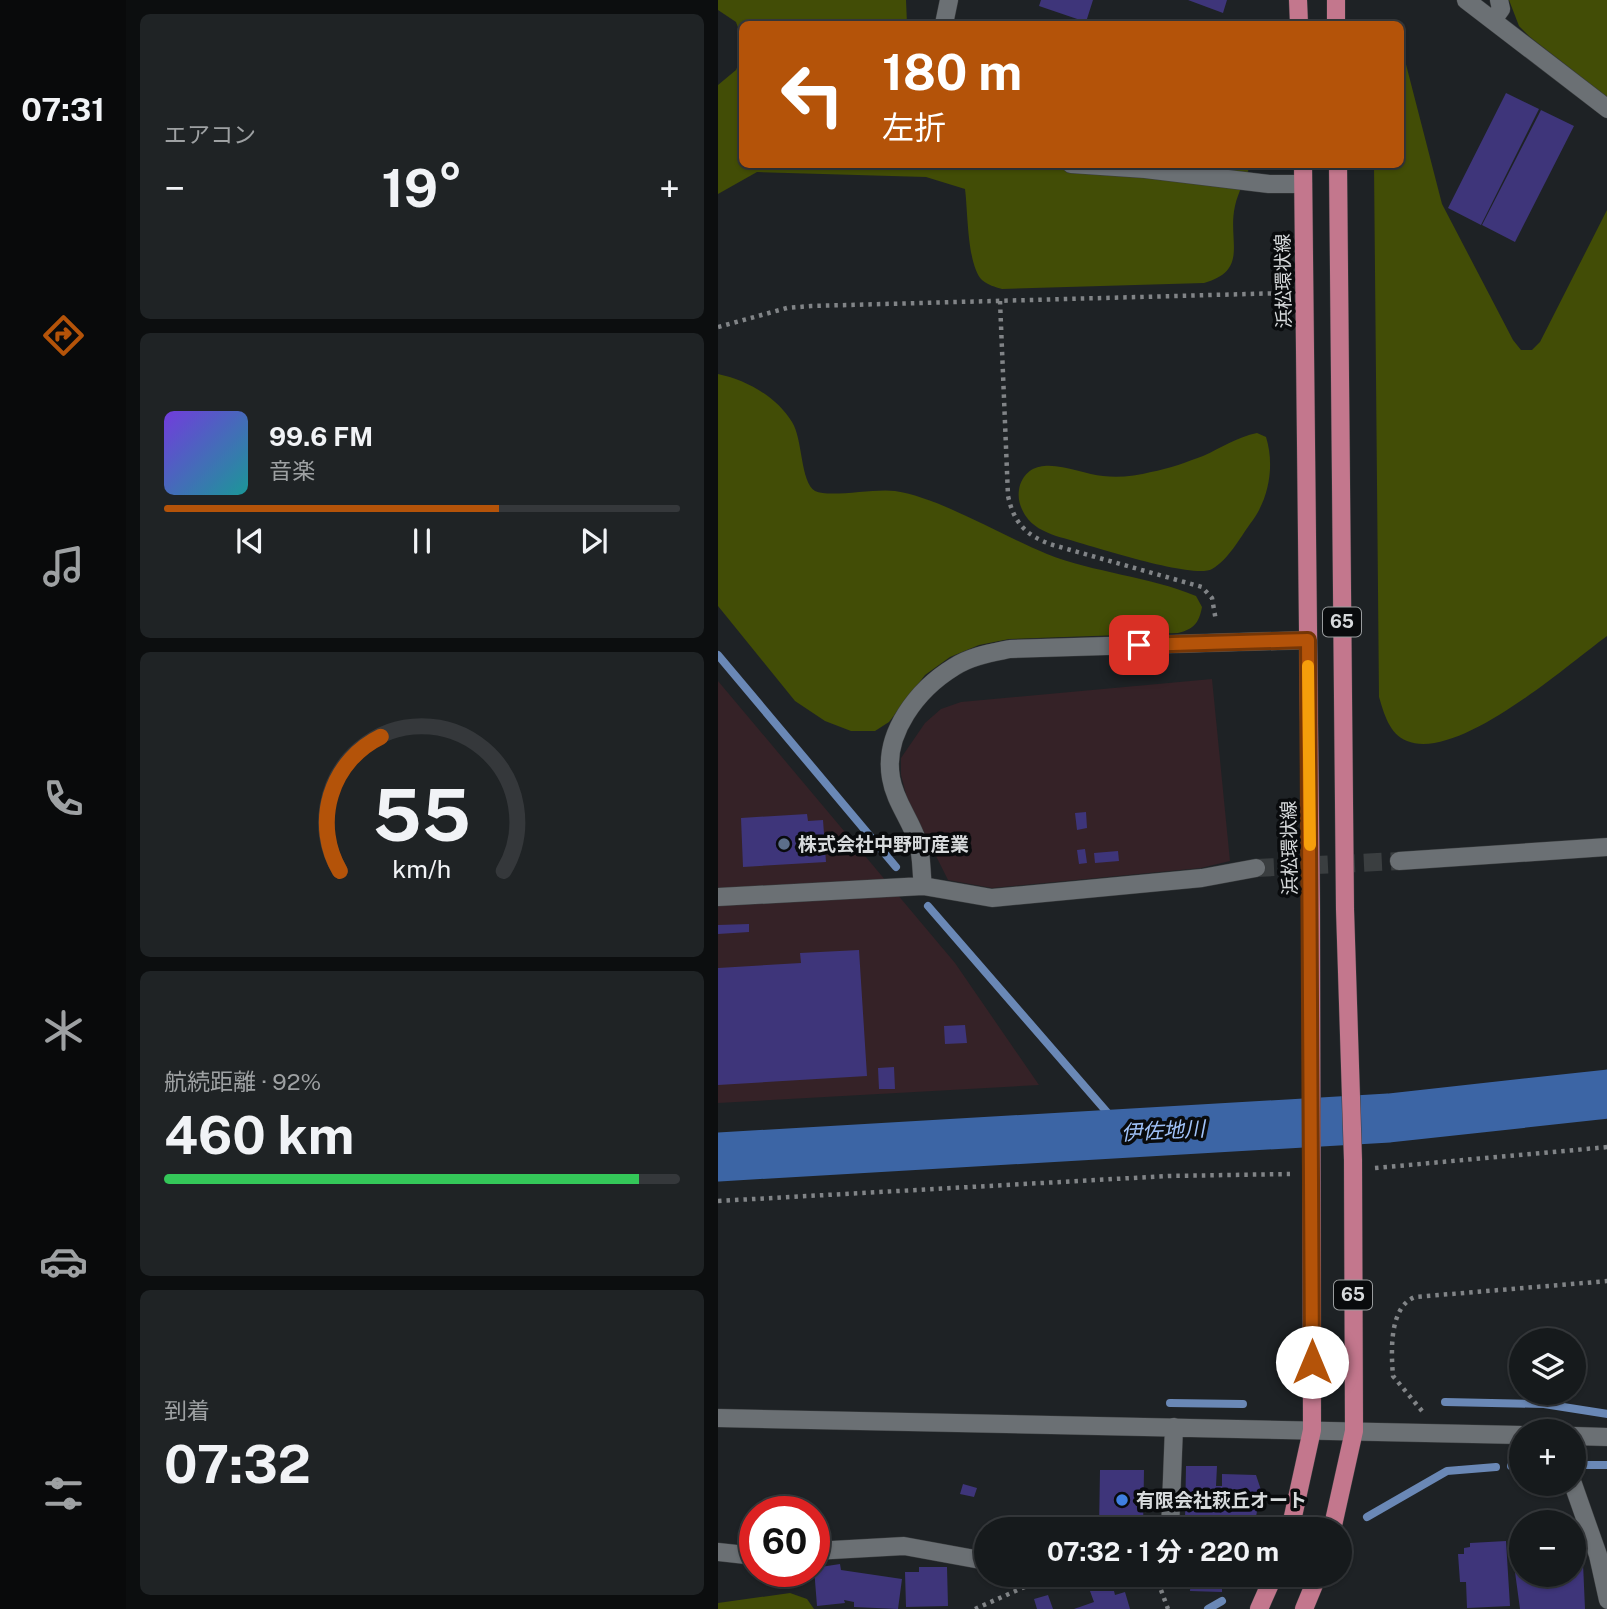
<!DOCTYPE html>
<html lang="ja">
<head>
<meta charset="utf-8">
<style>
	:root { --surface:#161a1c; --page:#1f2325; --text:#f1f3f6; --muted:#9ea1a3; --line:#35383b; --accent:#b45309 }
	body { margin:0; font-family:"Public Sans","Noto Sans JP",sans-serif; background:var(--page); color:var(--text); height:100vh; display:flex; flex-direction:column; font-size:26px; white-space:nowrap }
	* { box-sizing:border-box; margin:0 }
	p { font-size:23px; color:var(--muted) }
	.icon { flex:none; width:38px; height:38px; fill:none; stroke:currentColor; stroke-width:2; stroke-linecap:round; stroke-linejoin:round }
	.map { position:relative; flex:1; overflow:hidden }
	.details { display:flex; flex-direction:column; gap:14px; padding:14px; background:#0c0e0f; width:592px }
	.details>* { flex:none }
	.guide { position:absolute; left:21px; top:21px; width:665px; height:147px; border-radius:10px; box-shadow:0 2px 5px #0004,0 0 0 2px var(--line); background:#b45309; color:#fff; overflow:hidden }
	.fabs { position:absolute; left:791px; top:1328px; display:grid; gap:14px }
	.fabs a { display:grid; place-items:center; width:77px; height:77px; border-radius:50%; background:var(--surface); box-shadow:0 2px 5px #0004,0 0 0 2px var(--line); font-size:35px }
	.speed { position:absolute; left:21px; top:1496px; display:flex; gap:14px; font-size:35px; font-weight:700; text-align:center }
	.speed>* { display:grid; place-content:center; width:91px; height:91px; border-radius:50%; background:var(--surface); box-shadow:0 2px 5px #0004,0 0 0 2px var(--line); line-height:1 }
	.speed .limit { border:10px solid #d22; background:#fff; color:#111 }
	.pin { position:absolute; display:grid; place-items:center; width:60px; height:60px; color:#fff; margin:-30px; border-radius:14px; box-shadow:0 4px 10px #0006 }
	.me { position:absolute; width:77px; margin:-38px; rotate:0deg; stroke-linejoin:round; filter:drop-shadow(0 0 5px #0008) }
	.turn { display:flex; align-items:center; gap:24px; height:147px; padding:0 28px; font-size:32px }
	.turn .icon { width:91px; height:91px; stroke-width:2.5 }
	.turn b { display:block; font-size:49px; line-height:60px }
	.big { font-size:52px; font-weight:700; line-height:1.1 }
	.details .tile { flex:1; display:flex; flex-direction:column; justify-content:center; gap:10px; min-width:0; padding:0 24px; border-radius:10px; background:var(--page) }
	.details .dial { align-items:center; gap:0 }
	.dial svg { height:182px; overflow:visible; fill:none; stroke:var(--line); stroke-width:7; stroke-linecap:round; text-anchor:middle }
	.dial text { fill:var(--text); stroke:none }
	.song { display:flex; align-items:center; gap:21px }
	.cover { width:84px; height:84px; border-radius:10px; background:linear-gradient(135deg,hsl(260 70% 55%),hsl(180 70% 35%)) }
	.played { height:7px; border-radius:4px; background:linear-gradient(90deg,var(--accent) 65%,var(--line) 65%) }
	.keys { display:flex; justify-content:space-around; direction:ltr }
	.heat { display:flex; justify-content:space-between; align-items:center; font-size:38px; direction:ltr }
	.charge { height:10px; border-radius:5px; background:linear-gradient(90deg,#34c759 92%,var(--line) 0) }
	.trip { position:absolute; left:256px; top:1517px; width:378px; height:70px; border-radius:35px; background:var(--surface); box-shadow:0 2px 5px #0004,0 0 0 2px var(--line); font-weight:700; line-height:70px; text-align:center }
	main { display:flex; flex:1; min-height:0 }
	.tab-bar { display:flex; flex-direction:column; width:126px; justify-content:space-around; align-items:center; background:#090a0b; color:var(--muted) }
	.tab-bar .icon { width:49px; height:49px }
	.tab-bar .current { color:var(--accent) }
	.tab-bar b { font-size:32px; color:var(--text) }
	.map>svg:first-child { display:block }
</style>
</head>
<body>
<main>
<nav class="tab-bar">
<b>07:31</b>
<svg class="icon current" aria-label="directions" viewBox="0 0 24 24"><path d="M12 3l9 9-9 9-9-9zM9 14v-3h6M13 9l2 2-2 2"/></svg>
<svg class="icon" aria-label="music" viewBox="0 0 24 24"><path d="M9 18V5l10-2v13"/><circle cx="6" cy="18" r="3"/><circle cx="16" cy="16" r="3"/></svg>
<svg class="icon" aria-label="phone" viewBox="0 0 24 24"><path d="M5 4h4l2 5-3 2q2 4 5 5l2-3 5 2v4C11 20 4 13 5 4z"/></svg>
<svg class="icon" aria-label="climate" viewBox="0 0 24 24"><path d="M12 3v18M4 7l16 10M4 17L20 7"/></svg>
<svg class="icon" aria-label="car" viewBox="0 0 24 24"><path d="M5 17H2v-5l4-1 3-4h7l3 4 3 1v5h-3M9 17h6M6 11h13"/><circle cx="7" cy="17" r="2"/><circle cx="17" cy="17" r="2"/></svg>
<svg class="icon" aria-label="filters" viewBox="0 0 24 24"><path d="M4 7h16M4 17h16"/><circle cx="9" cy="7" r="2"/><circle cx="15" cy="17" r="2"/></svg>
</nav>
<section class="details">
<div class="tile"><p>エアコン</p>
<div class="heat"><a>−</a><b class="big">19°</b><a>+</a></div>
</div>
<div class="tile">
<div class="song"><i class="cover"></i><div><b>99.6 FM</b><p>音楽</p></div></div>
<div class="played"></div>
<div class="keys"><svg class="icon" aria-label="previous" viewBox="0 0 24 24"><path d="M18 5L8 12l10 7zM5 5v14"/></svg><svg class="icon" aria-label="pause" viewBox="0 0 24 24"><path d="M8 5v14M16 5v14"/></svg><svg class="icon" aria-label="next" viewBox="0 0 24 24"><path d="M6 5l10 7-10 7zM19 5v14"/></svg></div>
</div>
<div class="tile dial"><svg viewBox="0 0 100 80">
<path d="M14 69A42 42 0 1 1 86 69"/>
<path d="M14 69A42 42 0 0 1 32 10" stroke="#b45309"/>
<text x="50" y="56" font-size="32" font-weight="700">55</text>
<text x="50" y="72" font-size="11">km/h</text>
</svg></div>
<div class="tile"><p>航続距離 · 92%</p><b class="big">460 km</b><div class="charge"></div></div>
<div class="tile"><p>到着</p><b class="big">07:32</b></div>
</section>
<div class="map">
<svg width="890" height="1609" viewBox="0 0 890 1609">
	<rect width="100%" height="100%" fill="#1e2225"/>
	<path fill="#352227" d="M494 679 512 861 483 868 274 888 230 880 189 798 183 775V758L207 723 223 709 243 702Z
		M0 681 237 963 321 1085 0 1103Z"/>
	<path fill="#424d06" d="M0 0H188L189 24H24V39L18 22 0 10Z
		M791 0H889V97L812 37 801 26Z
		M683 45 724 204 795 340 803 350H814L822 342 890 208 889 636C848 666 740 762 689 741 671 734 666 713 661 697L656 165 682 164Z
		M24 55V164L532 165C528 179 520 192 517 206 509 241 532 270 486 283L284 289C277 287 270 285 264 280 249 265 250 211 247 189L208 177 39 172 0 194V85L18 70Z
		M0 374C28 380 58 396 74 422 85 439 82 482 97 491 112 498 156 488 177 491 223 498 284 536 329 554 377 573 430 576 478 596L484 607C481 623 476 629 460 633L291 639 261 645 232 657 207 675 171 722 157 731H133L107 721 77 701 0 606Z
		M539 433 548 437C557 466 551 500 532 524 522 538 510 560 494 569 475 580 365 543 338 536 325 531 315 527 307 515 301 505 299 496 302 485 315 449 360 474 385 476 400 478 418 476 433 472 450 469 469 462 485 456 503 448 519 437 539 433Z
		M72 1593 89 1599 96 1609H0V1603Z"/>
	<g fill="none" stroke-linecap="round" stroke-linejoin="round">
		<path stroke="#6a88b6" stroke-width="8" d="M0 655 178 867
			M210 906 408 1134
			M727 1402 826 1404 890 1414
			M452 1403 525 1404
			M858 1465H890
			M793 1466H803
			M649 1517 729 1471 778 1467
			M490 1609 504 1601"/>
		<path stroke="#3c65a5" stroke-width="49" d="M0 1157 671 1118 890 1094"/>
	</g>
	<path fill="#3e357a" d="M323 0H375L368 22 321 6Z
		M470 0H509L505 13Z
		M788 93 821 109 763 225 730 208Z
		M823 110 856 126 797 242 764 225Z
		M368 812 369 828 359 830 357 813Z
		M89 814 90 821 105 820 108 862 25 867 23 818Z
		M367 849 369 863 361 864 359 850Z
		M400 851 401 861 377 863 376 853Z
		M31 924V932L0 934V925Z
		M141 950 149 1076 0 1085V968L83 963 82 953Z
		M247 1025 249 1043 227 1044 226 1026Z
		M176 1067 177 1089H161L160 1068Z
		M468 1466H499L498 1486H504V1474L538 1475 543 1490 537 1522 467 1521Z
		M382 1470H426L425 1530H381Z
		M245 1484 259 1488 256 1497 242 1494Z
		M788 1541 792 1606 749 1608 748 1582H742L740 1554H746V1548L752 1547V1543Z
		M856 1563H865L867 1609H802L797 1572H800V1566H803V1575H856Z
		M122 1564 123 1570 184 1579 180 1609 136 1607V1602L126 1600 127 1603 99 1606 96 1568Z
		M201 1567H229L230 1606 188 1607 187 1572H201Z
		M473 1576 504 1578V1592L472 1591Z
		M372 1591H396L397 1595 407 1592 412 1609H356L376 1602Z
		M330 1595 335 1609H319L316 1599Z"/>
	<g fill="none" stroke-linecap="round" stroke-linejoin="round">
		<path stroke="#3a3e40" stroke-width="18" stroke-dasharray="18 9" stroke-linecap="butt" d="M538 868 681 861"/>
		<g stroke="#3a3d3f" stroke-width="19">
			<path id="minor" d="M748 0 890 109
				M775 20 783 9 781 0
				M226 24 231 0
				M353 164 427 169 551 184H585
				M681 861 890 847
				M205 886C203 872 204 856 200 843 193 820 177 802 173 778 165 733 200 689 236 667 253 656 273 653 292 649L590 640
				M0 897 205 886 274 898 484 878 538 868
				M0 1418 803 1435
				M856 1436 890 1437
				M855 1484 880 1555 890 1600
				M452 1530 456 1427
				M96 1551 186 1546 268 1561
				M0 1552 37 1556
				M340 1575 372 1578 428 1575"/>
		</g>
		<g stroke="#3a3d3f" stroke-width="19">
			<path id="major" d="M580 0 581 24
				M618 0V24
				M572 1530 594 1430 593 909 585 164
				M614 1530 636 1431 635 1160 627 909 620 164
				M541 1609 556 1575
				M586 1609 600 1575"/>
		</g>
		<path stroke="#818487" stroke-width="4.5" stroke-dasharray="3.5 5" stroke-linecap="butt" d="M282 301 290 496C296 523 308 536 335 545L484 587 494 598 498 621
			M0 327 69 308 93 306 567 293
			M657 1168 890 1147
			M0 1201 450 1176 572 1174
			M704 1411 675 1376C673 1351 671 1307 697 1297L890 1281
			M443 1590 450 1609
			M257 1609 320 1581"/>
		<use href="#minor" stroke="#6b7074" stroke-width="18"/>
		<use href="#major" stroke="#c3778d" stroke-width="18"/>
	</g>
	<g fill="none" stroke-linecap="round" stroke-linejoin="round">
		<g stroke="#753606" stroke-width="18">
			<path id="route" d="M421 645 590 640 594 1362"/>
		</g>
		<use href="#route" stroke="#b45309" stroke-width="12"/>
		<path stroke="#f59e0b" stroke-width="12" d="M590 666 592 845"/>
	</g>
	<circle fill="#5c6f8a" stroke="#090b0d" stroke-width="2.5" cx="66" cy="844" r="7"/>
	<circle fill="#3f7fe0" stroke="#090b0d" stroke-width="2.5" cx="404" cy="1500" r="7"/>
	<g text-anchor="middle" stroke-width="7" stroke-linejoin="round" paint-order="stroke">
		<g fill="#090b0d" stroke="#999c9e" stroke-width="2">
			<rect x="605" y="607.5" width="38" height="29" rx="5"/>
			<rect x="616" y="1280.5" width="38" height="29" rx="5"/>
		</g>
		<g font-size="18" font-weight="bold" fill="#d7dadc">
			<text x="624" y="628">65</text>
			<text x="635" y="1301">65</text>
		</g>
		<g font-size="19" fill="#d7dadc" stroke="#090b0d">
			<text transform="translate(565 281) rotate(-91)" y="7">浜松環状線</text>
			<text transform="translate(571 848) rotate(-91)" y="7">浜松環状線</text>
		</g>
		<g font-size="19" font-weight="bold" fill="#d7dadc" stroke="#090b0d" text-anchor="start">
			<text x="80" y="851">株式会社中野町産業</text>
			<text x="418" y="1507">有限会社萩丘オート</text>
		</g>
		<g font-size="21" font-style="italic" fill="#a0c2f8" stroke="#090b0d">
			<text transform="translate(445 1131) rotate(-3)" y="7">伊佐地川</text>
		</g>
	</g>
</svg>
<div class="fabs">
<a><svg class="icon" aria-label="layers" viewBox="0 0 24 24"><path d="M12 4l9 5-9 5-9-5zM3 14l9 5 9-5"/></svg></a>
<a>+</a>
<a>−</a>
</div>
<div class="speed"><div class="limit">60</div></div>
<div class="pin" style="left:421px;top:645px;background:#d93025"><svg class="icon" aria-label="arrive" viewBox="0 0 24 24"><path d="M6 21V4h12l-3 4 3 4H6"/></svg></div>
<svg class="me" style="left:594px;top:1362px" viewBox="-20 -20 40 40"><circle r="19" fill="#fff"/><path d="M0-13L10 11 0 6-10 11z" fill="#b45309"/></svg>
<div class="trip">07:32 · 1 分 · 220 m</div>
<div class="guide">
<div class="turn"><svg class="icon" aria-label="left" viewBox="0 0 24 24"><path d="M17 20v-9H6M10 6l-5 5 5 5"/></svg><div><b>180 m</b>左折</div></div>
</div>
</div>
</main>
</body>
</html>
